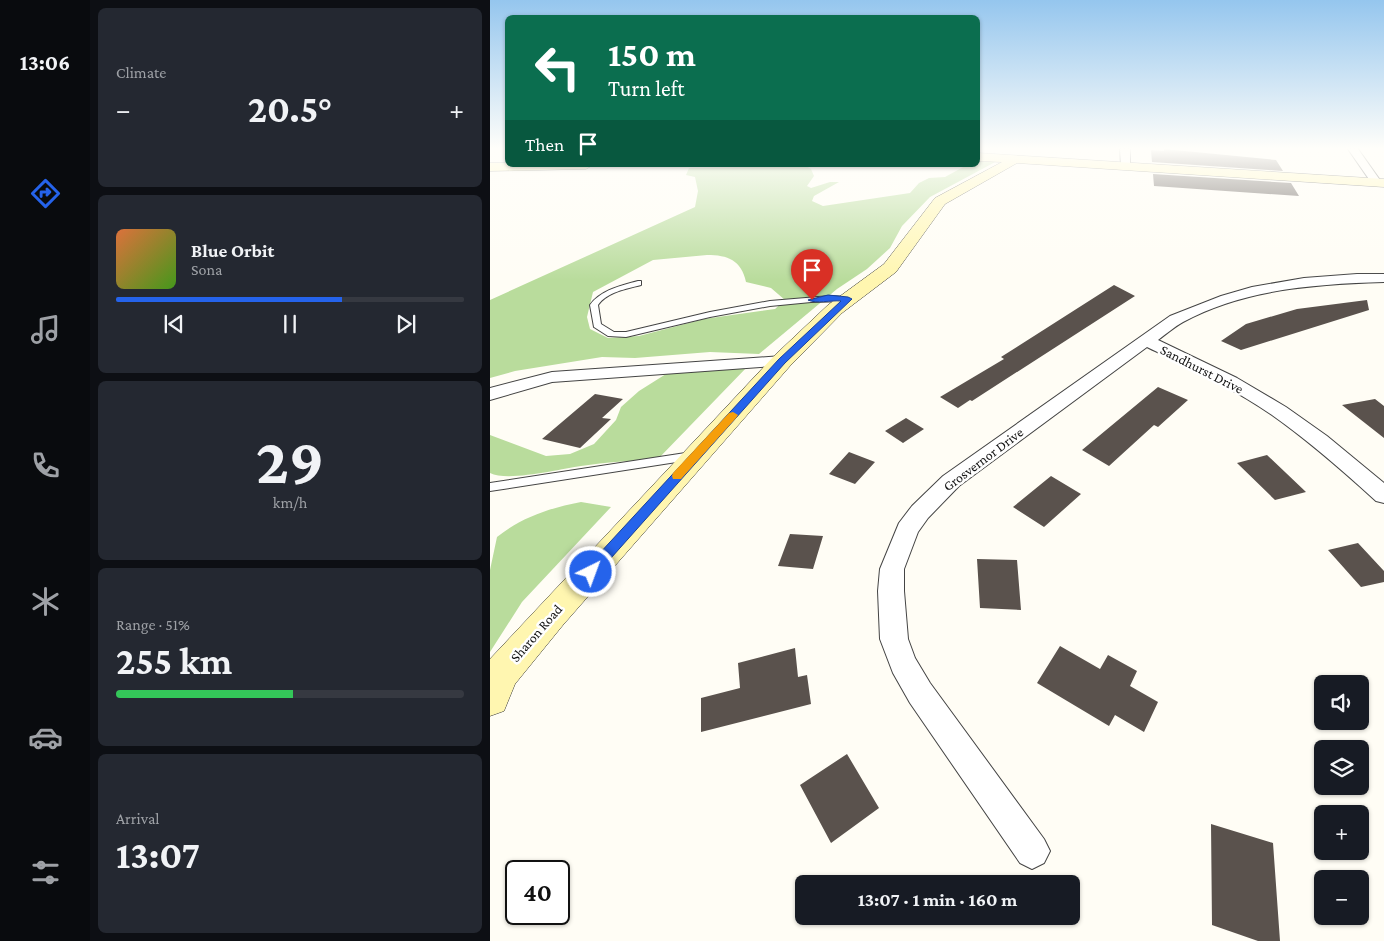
<!DOCTYPE html>
<html lang="en">
<head>
<meta charset="utf-8">
<style>
	:root { --surface:#171b24; --page:#242831; --text:#f1f3f6; --muted:#9ea1a6; --line:#363941; --accent:#2563eb }
	body { margin:0; font-family:"Crimson Pro",serif; background:var(--page); color:var(--text); height:100vh; display:flex; flex-direction:column; font-size:19px; white-space:nowrap }
	* { box-sizing:border-box; margin:0 }
	p { font-size:16px; color:var(--muted) }
	.icon { flex:none; width:28px; height:28px; fill:none; stroke:currentColor; stroke-width:2; stroke-linecap:round; stroke-linejoin:round }
	.map { position:relative; flex:1; overflow:hidden }
	.details { display:flex; flex-direction:column; gap:8px; padding:8px; background:#0d0f14; width:400px }
	.details>* { flex:none }
	.guide { position:absolute; left:15px; top:15px; width:475px; height:152px; border-radius:8px; box-shadow:0 1px 4px #0004; background:#0b6e4f; color:#fff; overflow:hidden }
	.fabs { position:absolute; left:824px; top:675px; display:grid; gap:10px }
	.fabs a { display:grid; place-items:center; width:55px; height:55px; border-radius:8px; background:var(--surface); box-shadow:0 1px 4px #0004; font-size:25px }
	.speed { position:absolute; left:15px; top:860px; display:flex; gap:10px; font-size:25px; font-weight:700; text-align:center }
	.speed>* { display:grid; place-content:center; width:65px; height:65px; border-radius:50%; background:var(--surface); box-shadow:0 1px 4px #0004; line-height:1 }
	.speed .limit { border:2px solid #111; border-radius:8px; background:#fff; color:#111 }
	.pin { position:absolute; display:grid; place-items:center; width:42px; height:42px; color:#fff; margin:-51px -21px; border-radius:50% 50% 50% 0; rotate:-45deg; box-shadow:0 0 5px #0007 }
	.pin .icon { rotate:45deg }
	.me { position:absolute; width:55px; margin:-28px; rotate:42deg; stroke-linejoin:round; filter:drop-shadow(0 0 4px #0008) }
	.turn { display:flex; align-items:center; gap:18px; height:105px; padding:0 20px; font-size:22px }
	.turn .icon { width:65px; height:65px; stroke-width:2.5 }
	.turn b { display:block; font-size:35px; line-height:42px }
	.then { display:flex; align-items:center; height:48px; padding:0 20px; background:#0003; gap:10px; font-size:19px }
	.big { font-size:38px; font-weight:700; line-height:1.1 }
	.details .tile { flex:1; display:flex; flex-direction:column; justify-content:center; gap:8px; min-width:0; padding:0 18px; border-radius:8px; background:var(--page) }
	.details .dial { align-items:center; gap:0 }
	.dial b { font-size:65px; line-height:1 }
	.song { display:flex; align-items:center; gap:15px }
	.cover { width:60px; height:60px; border-radius:8px; background:linear-gradient(135deg,hsl(20 70% 55%),hsl(100 70% 35%)) }
	.played { height:5px; border-radius:2px; background:linear-gradient(90deg,var(--accent) 65%,var(--line) 65%) }
	.keys { display:flex; justify-content:space-around; direction:ltr }
	.heat { display:flex; justify-content:space-between; align-items:center; font-size:28px; direction:ltr }
	.charge { height:8px; border-radius:4px; background:linear-gradient(90deg,#34c759 51%,var(--line) 0) }
	.trip { position:absolute; left:305px; top:875px; width:285px; height:50px; border-radius:8px; background:var(--surface); box-shadow:0 1px 4px #0004; font-weight:700; line-height:50px; text-align:center }
	main { display:flex; flex:1; min-height:0 }
	.dock { display:flex; flex-direction:column; width:90px; justify-content:space-around; align-items:center; background:#090b0e; color:var(--muted) }
	.dock .icon { width:35px; height:35px }
	.dock .current { color:var(--accent) }
	.dock b { font-size:22px; color:var(--text) }
	.map>svg:first-child { display:block }
</style>
</head>
<body>
<main>
<nav class="dock">
<b>13:06</b>
<svg class="icon current" aria-label="directions" viewBox="0 0 24 24"><path d="M12 3l9 9-9 9-9-9zM9 14v-3h6M13 9l2 2-2 2"/></svg>
<svg class="icon" aria-label="music" viewBox="0 0 24 24"><path d="M9 18V5l10-2v13"/><circle cx="6" cy="18" r="3"/><circle cx="16" cy="16" r="3"/></svg>
<svg class="icon" aria-label="phone" viewBox="0 0 24 24"><path d="M5 4h4l2 5-3 2q2 4 5 5l2-3 5 2v4C11 20 4 13 5 4z"/></svg>
<svg class="icon" aria-label="climate" viewBox="0 0 24 24"><path d="M12 3v18M4 7l16 10M4 17L20 7"/></svg>
<svg class="icon" aria-label="car" viewBox="0 0 24 24"><path d="M5 17H2v-5l4-1 3-4h7l3 4 3 1v5h-3M9 17h6M6 11h13"/><circle cx="7" cy="17" r="2"/><circle cx="17" cy="17" r="2"/></svg>
<svg class="icon" aria-label="filters" viewBox="0 0 24 24"><path d="M4 7h16M4 17h16"/><circle cx="9" cy="7" r="2"/><circle cx="15" cy="17" r="2"/></svg>
</nav>
<section class="details">
<div class="tile"><p>Climate</p>
<div class="heat"><a>−</a><b class="big">20.5°</b><a>+</a></div>
</div>
<div class="tile">
<div class="song"><i class="cover"></i><div><b>Blue Orbit</b><p>Sona</p></div></div>
<div class="played"></div>
<div class="keys"><svg class="icon" aria-label="previous" viewBox="0 0 24 24"><path d="M18 5L8 12l10 7zM5 5v14"/></svg><svg class="icon" aria-label="pause" viewBox="0 0 24 24"><path d="M8 5v14M16 5v14"/></svg><svg class="icon" aria-label="next" viewBox="0 0 24 24"><path d="M6 5l10 7-10 7zM19 5v14"/></svg></div>
</div>
<div class="tile dial"><b>29</b><p>km/h</p></div>
<div class="tile"><p>Range · 51%</p><b class="big">255 km</b><div class="charge"></div></div>
<div class="tile"><p>Arrival</p><b class="big">13:07</b></div>
</section>
<div class="map">
<svg width="894" height="941" viewBox="0 0 894 941">
	<rect width="100%" height="100%" fill="#fffdf5"/>
	<path fill="#b9dc9c" fill-rule="evenodd" d="M494 159 507 161 440 197 412 226 400 248 377 269 347 289 269 354 220 352 145 358 112 357 25 371 0 378V300L205 207 208 191 205 177 196 175 199 168 316 166 321 169 324 176 317 186 321 188 340 182H349L324 196 322 201 333 206 420 193 429 183 439 178 455 177 477 165H488V160ZM217 255C238 255 251 260 256 282L281 288 295 300 285 309 214 319 149 336 118 338 100 329 97 317 103 292 163 260Z
		M258 366 168 459C142 461 116 462 91 466 70 469 18 482 0 473V435L56 456 80 454 104 444 126 420 131 407 149 391 176 374 191 371Z
		M91 502 121 507 32 602 0 652V570L7 537C32 517 60 508 91 502Z"/>
	<path fill="#5a524d" d="M674 149 786 160 793 171 662 162 661 150 674 151Z
		M663 174 801 183 809 196 664 186Z
		M624 285 645 296 482 401 480 400 468 408 450 397 514 359 511 357Z
		M877 300 879 310 751 350 731 341 756 324 807 309Z
		M668 387 698 400 668 427 664 425 619 466 592 450Z
		M105 394 133 399 112 418 121 419 90 448 52 439Z
		M885 399 894 406V438L852 405Z
		M416 418 434 429 413 443 395 431Z
		M359 452 385 462 365 484 339 474Z
		M777 455 816 492 785 500 747 463Z
		M561 476 591 494 554 527 523 507Z
		M300 534 333 536 323 569 288 566Z
		M868 543 894 571V582L871 587 838 550Z
		M487 559 527 560 531 610 490 608Z
		M570 646 610 669 618 655 647 671 640 686 668 702 654 732 625 715 619 726 547 683Z
		M305 648 308 677 317 675 321 704 211 732V698L250 688 248 663Z
		M357 754 389 808 341 843 310 785Z
		M721 824 783 843 790 941H768L722 925Z"/>
	<g fill="none" stroke-linecap="round" stroke-linejoin="round">
		<g stroke="#444" stroke-width="2">
			<path id="lane" d="M148 281H151V285C136 289 117 292 108 305L111 324 124 332H136L220 312 280 301 340 296 358 297 362 299 358 301 321 302 280 306 220 317 136 337 118 336 104 327 100 305C111 290 130 286 148 281Z
				M202 452 206 453 207 456 206 459 0 491V483Z"/>
		</g>
		<g stroke="#444" stroke-width="2">
			<path id="street" d="M630 149H640V167H632L631 165Z
				M858 149H868L892 183 891 185H883Z
				M867 274H894V282C826 284 754 289 693 322 684 327 676 334 668 340L747 378 796 407 837 436 894 483V503L886 501C853 471 819 441 782 415 743 388 700 368 657 347L469 486 438 518 428 532 414 569V591L418 639 425 658 440 683 554 839 560 851 554 863 542 869 530 863 420 703 403 673 390 639 388 591 390 569 409 523 422 506 453 476 680 316 731 296 762 287 814 278Z
				M292 356 298 357 301 361 298 365 62 382 0 400V388L62 372Z"/>
		</g>
		<g stroke="#333" stroke-width="1">
			<path id="secondary" d="M488 153 894 179V187L527 163 455 204 406 272 352 313 300 366 73 625 25 684 14 711 0 716V659L284 356 338 305 394 264 445 198 512 162 488 161Z
				M0 163H18V165H103L96 169 0 171Z"/>
		</g>
		<use href="#lane" fill="#fff" fill-rule="evenodd"/>
		<use href="#street" fill="#fff" fill-rule="evenodd"/>
		<use href="#secondary" fill="#fff6b0" fill-rule="evenodd"/>
	</g>
	<linearGradient id="sky" x2="0" y2="1"><stop stop-color="#95c6ee"/><stop offset="0.53" stop-color="#fffefa"/><stop offset="1" stop-color="#fffefa" stop-opacity="0"/></linearGradient>
	<rect width="894" height="280" fill="url(#sky)"/>
	<path fill="#2563eb" stroke="#184099" d="M338 295 358 297 362 299 295 363 105 576 101 577 96 576 94 572 96 568 289 359 351 301C341 300 326 304 318 300Z"/>
	<path fill="#f59e0b" d="M243 412 248 415 246 418 191 479H183L182 476 183 473 239 413Z"/>
	<g text-anchor="middle" stroke-width="5" stroke-linejoin="round" paint-order="stroke">
		<g font-size="14" fill="#111" stroke="#fff">
			<text transform="translate(712 369) rotate(27)" y="5">Sandhurst Drive</text>
			<text transform="translate(493 459) rotate(-37)" y="5">Grosvernor Drive</text>
			<text transform="translate(46 633) rotate(-49)" y="5">Sharon Road</text>
		</g>
	</g>
</svg>
<div class="fabs">
<a><svg class="icon" aria-label="sound" viewBox="0 0 24 24"><path d="M4 9h4l5-4v14l-5-4H4zM17 9q2 3 0 6"/></svg></a>
<a><svg class="icon" aria-label="layers" viewBox="0 0 24 24"><path d="M12 4l9 5-9 5-9-5zM3 14l9 5 9-5"/></svg></a>
<a>+</a>
<a>−</a>
</div>
<div class="speed"><div class="limit">40</div></div>
<div class="pin" style="left:322px;top:300px;background:#d93025"><svg class="icon" aria-label="arrive" viewBox="0 0 24 24"><path d="M6 21V4h12l-3 4 3 4H6"/></svg></div>
<svg class="me" style="left:101px;top:572px" viewBox="-20 -20 40 40"><circle r="17" fill="#2563eb" stroke="#fff" stroke-width="3"/><path d="M0-11L8 9 0 5-8 9z" fill="#fff"/></svg>
<div class="trip">13:07 · 1 min · 160 m</div>
<div class="guide">
<div class="turn"><svg class="icon" aria-label="left" viewBox="0 0 24 24"><path d="M17 20v-9H6M10 6l-5 5 5 5"/></svg><div><b>150 m</b>Turn left</div></div>
<div class="then">Then<svg class="icon" aria-label="arrive" viewBox="0 0 24 24"><path d="M6 21V4h12l-3 4 3 4H6"/></svg></div>
</div>
</div>
</main>
</body>
</html>
